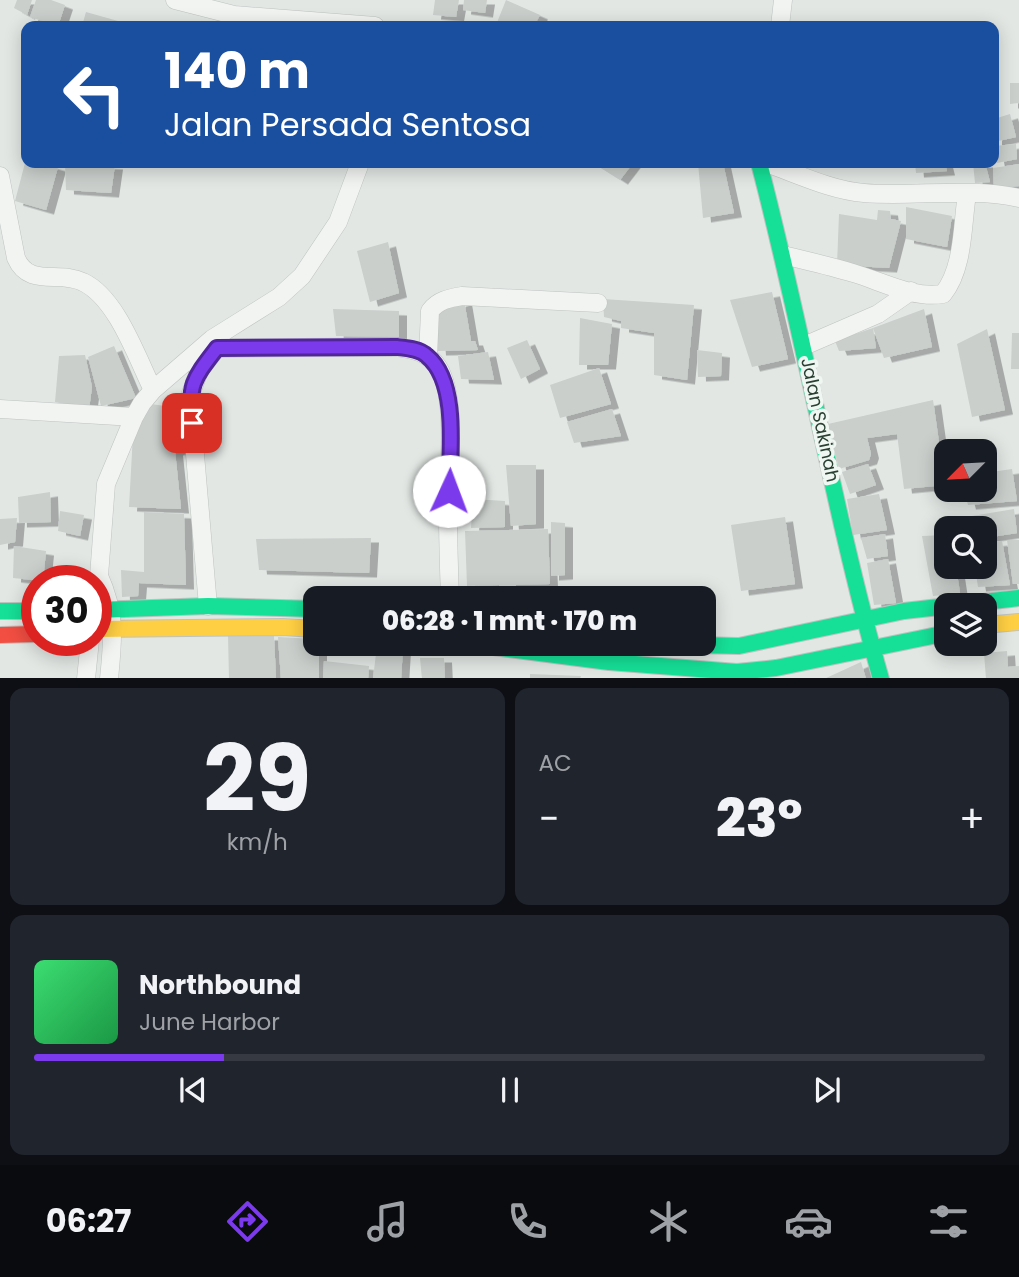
<!DOCTYPE html>
<html lang="id">
<head>
<meta charset="utf-8">
<style>
	:root { --surface:#171b24; --page:#20242c; --text:#f1f3f6; --muted:#9ea1a6; --line:#363941; --accent:#7c3aed }
	body { margin:0; font-family:Poppins,sans-serif; background:var(--page); color:var(--text); height:100vh; display:flex; flex-direction:column; font-size:26px; white-space:nowrap }
	* { box-sizing:border-box; margin:0 }
	p { font-size:23px; color:var(--muted) }
	.icon { flex:none; width:38px; height:38px; fill:none; stroke:currentColor; stroke-width:2; stroke-linecap:round; stroke-linejoin:round }
	.map { position:relative; height:678px; overflow:hidden }
	.drawer { display:flex; flex-direction:column; gap:10px; padding:10px; background:#0d0f14; flex:1 }
	.drawer>* { flex:none }
	.banner { position:absolute; left:21px; top:21px; width:978px; height:147px; border-radius:14px; box-shadow:0 4px 18px #0003; background:#1a4fa0; color:#fff; overflow:hidden }
	.needle { width:46px; rotate:246deg }
	.buttons { position:absolute; left:934px; top:439px; display:grid; gap:14px }
	.buttons a { display:grid; place-items:center; width:63px; height:63px; border-radius:14px; background:var(--surface); box-shadow:0 4px 18px #0003; font-size:35px }
	.speed { position:absolute; left:21px; top:565px; display:flex; gap:14px; font-size:35px; font-weight:700; text-align:center }
	.speed>* { display:grid; place-content:center; width:91px; height:91px; border-radius:50%; background:var(--surface); box-shadow:0 4px 18px #0003; line-height:1 }
	.speed .limit { border:10px solid #d22; background:#fff; color:#111 }
	.pin { position:absolute; display:grid; place-items:center; width:60px; height:60px; color:#fff; margin:-30px; border-radius:14px; box-shadow:0 4px 10px #0006 }
	.me { position:absolute; width:77px; margin:-38px; rotate:2deg; stroke-linejoin:round; filter:drop-shadow(0 0 5px #0008) }
	.turn { display:flex; align-items:center; gap:24px; height:147px; padding:0 28px; font-size:32px }
	.turn .icon { width:91px; height:91px; stroke-width:2.5 }
	.turn b { display:block; font-size:49px; line-height:60px }
	.big { font-size:52px; font-weight:800; line-height:1.1 }
	.drawer .card { flex:1; display:flex; flex-direction:column; justify-content:center; gap:10px; min-width:0; padding:0 24px; border-radius:14px; background:var(--page) }
	.drawer .dial { align-items:center; gap:0 }
	.dial b { font-size:91px; line-height:1 }
	.song { display:flex; align-items:center; gap:21px }
	.cover { width:84px; height:84px; border-radius:10px; background:linear-gradient(135deg,hsl(140 70% 55%),hsl(140 70% 35%)) }
	.played { height:7px; border-radius:4px; background:linear-gradient(90deg,var(--accent) 20%,var(--line) 20%) }
	.keys { display:flex; justify-content:space-around; direction:ltr }
	.heat { display:flex; justify-content:space-between; align-items:center; font-size:38px; direction:ltr }
	.drawer .tiles { flex:1; display:grid; gap:10px; grid-template-columns:1fr 1fr }
	.card:last-child { grid-column:span 2 }
	.trip { position:absolute; left:303px; top:586px; width:413px; height:70px; border-radius:14px; background:var(--surface); box-shadow:0 4px 18px #0003; font-weight:800; line-height:70px; text-align:center }
	.tabs { display:flex; height:112px; justify-content:space-around; align-items:center; background:#090b0e; color:var(--muted) }
	.tabs .icon { width:49px; height:49px }
	.tabs .current { color:var(--accent) }
	.tabs b { font-size:32px; color:var(--text) }
	.map>svg:first-child { display:block }
</style>
</head>
<body>
<div class="map">
<svg width="1019" height="679" viewBox="0 0 1019 679">
	<defs>
		<filter id="shadow"><feDropShadow dx="8" dy="4.5" stdDeviation="0" flood-color="#0004"/></filter>
	</defs>
	<rect width="100%" height="100%" fill="#e2e7e4"/>
	<path fill="#cacfcc" filter="url(#shadow)" d="M17 0H32L27 15 14 8Z
		M36 0H51L65 5 58 26 30 17Z
		M435 0H459L456 17 433 15Z
		M464 0H487L485 13 463 10Z
		M506 0 540 15 534 26 496 25Z
		M86 12 118 21 117 26H82Z
		M1010 83H1019V103L1010 104Z
		M1010 114 1016 137 994 142V119Z
		M1016 144 1017 159 997 163 994 146Z
		M25 163H44L58 167 46 210 15 201Z
		M65 163 115 165 111 193 66 190Z
		M593 163H633L620 180Z
		M698 163H723L734 213 703 218Z
		M915 163H945L947 171 916 173Z
		M973 163H985L990 182 975 183Z
		M1019 164V186L994 189 993 168Z
		M906 207 952 216 947 247 906 239Z
		M878 210 890 211 891 219 901 221 889 268 837 265 839 214 877 220Z
		M388 242 399 293 370 302 357 251Z
		M772 292 788 359 752 367 730 300Z
		M603 299 694 305 687 380 654 375V333L621 328V321L604 317Z
		M464 300 471 341H475L478 350 438 351 435 311Z
		M333 309 399 311V337L336 336Z
		M924 309 932 347 884 358 873 328Z
		M580 318 612 324 608 365H579Z
		M873 328 876 348 839 351 835 341Z
		M987 329 1005 410 972 417 957 344Z
		M1012 333H1019V369H1011Z
		M527 340 540 369 521 379 507 348Z
		M114 346 136 398 101 406 88 357Z
		M697 350 722 353 721 376 698 377Z
		M488 352 494 380 461 379 458 356Z
		M85 355 92 387 89 409 55 402 59 356Z
		M599 368 611 404 560 418 550 385Z
		M933 400 945 485 904 489 897 434 867 438 871 454 869 460 839 469 828 424Z
		M151 404 179 408 185 448 175 451 181 509 129 507 133 434Z
		M612 409 621 436 574 443 567 422Z
		M868 464 876 485 850 494 842 472Z
		M506 465H536V524L511 526Z
		M1012 469 1017 501 968 505 964 490H985V473Z
		M50 492 51 522 19 523 18 497Z
		M879 494 887 530 853 535 847 499Z
		M473 499 505 501V527L471 528Z
		M1014 509 1017 533 985 538V528H968L966 517Z
		M60 511 84 515 80 536 58 531Z
		M144 512 184 514 186 585 139 583 138 596 122 597 121 570 144 572Z
		M785 517 795 584 741 591 731 525Z
		M17 518 15 542 0 545V519Z
		M551 522 565 523V575L551 576Z
		M548 529 550 584 516 585V598H500L499 585 467 586 465 531Z
		M885 534 888 556 867 559 861 538Z
		M947 535V567H956L960 593 933 596 922 536Z
		M371 538 369 573 259 570 256 539Z
		M1007 540H1019V584H1013Z
		M1002 541 1010 585 978 587 975 567H985V543Z
		M14 546 46 551 43 581 13 578Z
		M888 559 896 603 874 605 867 563Z
		M529 591H574V598H529Z
		M228 635 274 636 276 679H229Z
		M278 637 315 639V644H319V679H281Z
		M377 645 403 648 401 679H373Z
		M1007 651 1008 667 1019 666V679H986L984 653Z
		M420 658H444L445 679H422Z
		M324 661 369 666 368 679H323Z
		M861 662 866 679H824Z
		M530 674 581 676 580 679H530Z"/>
	<g fill="none" stroke-linecap="round" stroke-linejoin="round">
		<g stroke="#bfc3c0" stroke-width="19">
			<path id="street" d="M175 0 234 15 375 26
				M780 26 783 0
				M766 163C798 174 830 190 864 193 915 197 968 187 1019 198
				M0 176 16 258C29 288 59 270 83 282 117 298 137 358 153 390
				M783 255C807 261 830 266 853 273 881 281 913 299 943 294 964 268 962 225 967 194
				M212 339 217 348 396 347C413 349 428 352 438 367 458 398 448 475 448 512 448 541 449 570 450 598
				M804 346 878 314 911 291
				M428 357 430 311C438 300 450 298 462 296L598 303
				M0 409 134 417
				M99 576C116 613 113 640 109 679
				M96 581 99 576 106 484 134 417 142 403 153 390 212 339 279 297 302 276 338 222 360 163
				M208 606 190 396 199 371 217 348
				M86 679 90 640"/>
		</g>
		<g stroke="#bfc3c0" stroke-width="18">
			<path id="fast" d="M759 163C804 334 833 509 881 679
				M96 610 208 606 315 609
				M0 611H37
				M470 644 609 662 737 672 776 668 947 633
				M653 644 739 646 904 611 1019 598"/>
		</g>
		<g stroke="#bfc3c0" stroke-width="18">
			<path id="slow" d="M985 625 1019 622
				M96 629 283 627 315 629"/>
		</g>
		<g stroke="#bfc3c0" stroke-width="18">
			<path id="jam" d="M0 635 37 634"/>
		</g>
		<use href="#street" stroke="#f2f4f2" stroke-width="18"/>
		<use href="#fast" stroke="#16e098" stroke-width="16"/>
		<use href="#slow" stroke="#ffcf43" stroke-width="16"/>
		<use href="#jam" stroke="#f24e42" stroke-width="16"/>
	</g>
	<g fill="none" stroke-linecap="round" stroke-linejoin="round">
		<g stroke="#51269a" stroke-width="18">
			<path id="route" d="M192 423C188 384 194 378 217 348L397 347C407 348 420 349 427 356 459 382 450 453 449 491"/>
		</g>
		<use href="#route" stroke="#7c3aed" stroke-width="12"/>
	</g>
	<g text-anchor="middle" stroke-width="7" stroke-linejoin="round" paint-order="stroke">
		<g font-size="18" fill="#294132" stroke="#f0f7f2">
			<text transform="translate(820 420) rotate(78)" y="6">Jalan Sakinah</text>
		</g>
	</g>
</svg>
<div class="buttons">
<a><svg class="needle" viewBox="-14 -14 28 28"><path d="M0-13l5 13h-10z" fill="#e53935"/><path d="M0 13l5-13h-10z" fill="#9ea1a6"/></svg></a>
<a><svg class="icon" aria-label="search" viewBox="0 0 24 24"><circle cx="10" cy="10" r="6"/><path d="M15 15l6 6"/></svg></a>
<a><svg class="icon" aria-label="layers" viewBox="0 0 24 24"><path d="M12 4l9 5-9 5-9-5zM3 14l9 5 9-5"/></svg></a>
</div>
<div class="speed"><div class="limit">30</div></div>
<div class="pin" style="left:192px;top:423px;background:#d93025"><svg class="icon" aria-label="arrive" viewBox="0 0 24 24"><path d="M6 21V4h12l-3 4 3 4H6"/></svg></div>
<svg class="me" style="left:449px;top:491px" viewBox="-20 -20 40 40"><circle r="19" fill="#fff"/><path d="M0-13L10 11 0 6-10 11z" fill="#7c3aed"/></svg>
<div class="trip">06:28 · 1 mnt · 170 m</div>
<div class="banner">
<div class="turn"><svg class="icon" aria-label="left" viewBox="0 0 24 24"><path d="M17 20v-9H6M10 6l-5 5 5 5"/></svg><div><b>140 m</b>Jalan Persada Sentosa</div></div>
</div>
</div>
<section class="drawer">
<div class="tiles">
<div class="card dial"><b>29</b><p>km/h</p></div>
<div class="card"><p>AC</p>
<div class="heat"><a>−</a><b class="big">23°</b><a>+</a></div>
</div>
<div class="card">
<div class="song"><i class="cover"></i><div><b>Northbound</b><p>June Harbor</p></div></div>
<div class="played"></div>
<div class="keys"><svg class="icon" aria-label="previous" viewBox="0 0 24 24"><path d="M18 5L8 12l10 7zM5 5v14"/></svg><svg class="icon" aria-label="pause" viewBox="0 0 24 24"><path d="M8 5v14M16 5v14"/></svg><svg class="icon" aria-label="next" viewBox="0 0 24 24"><path d="M6 5l10 7-10 7zM19 5v14"/></svg></div>
</div>
</div>
</section>
<nav class="tabs">
<b>06:27</b>
<svg class="icon current" aria-label="directions" viewBox="0 0 24 24"><path d="M12 3l9 9-9 9-9-9zM9 14v-3h6M13 9l2 2-2 2"/></svg>
<svg class="icon" aria-label="music" viewBox="0 0 24 24"><path d="M9 18V5l10-2v13"/><circle cx="6" cy="18" r="3"/><circle cx="16" cy="16" r="3"/></svg>
<svg class="icon" aria-label="phone" viewBox="0 0 24 24"><path d="M5 4h4l2 5-3 2q2 4 5 5l2-3 5 2v4C11 20 4 13 5 4z"/></svg>
<svg class="icon" aria-label="climate" viewBox="0 0 24 24"><path d="M12 3v18M4 7l16 10M4 17L20 7"/></svg>
<svg class="icon" aria-label="car" viewBox="0 0 24 24"><path d="M5 17H2v-5l4-1 3-4h7l3 4 3 1v5h-3M9 17h6M6 11h13"/><circle cx="7" cy="17" r="2"/><circle cx="17" cy="17" r="2"/></svg>
<svg class="icon" aria-label="filters" viewBox="0 0 24 24"><path d="M4 7h16M4 17h16"/><circle cx="9" cy="7" r="2"/><circle cx="15" cy="17" r="2"/></svg>
</nav>
</body>
</html>
